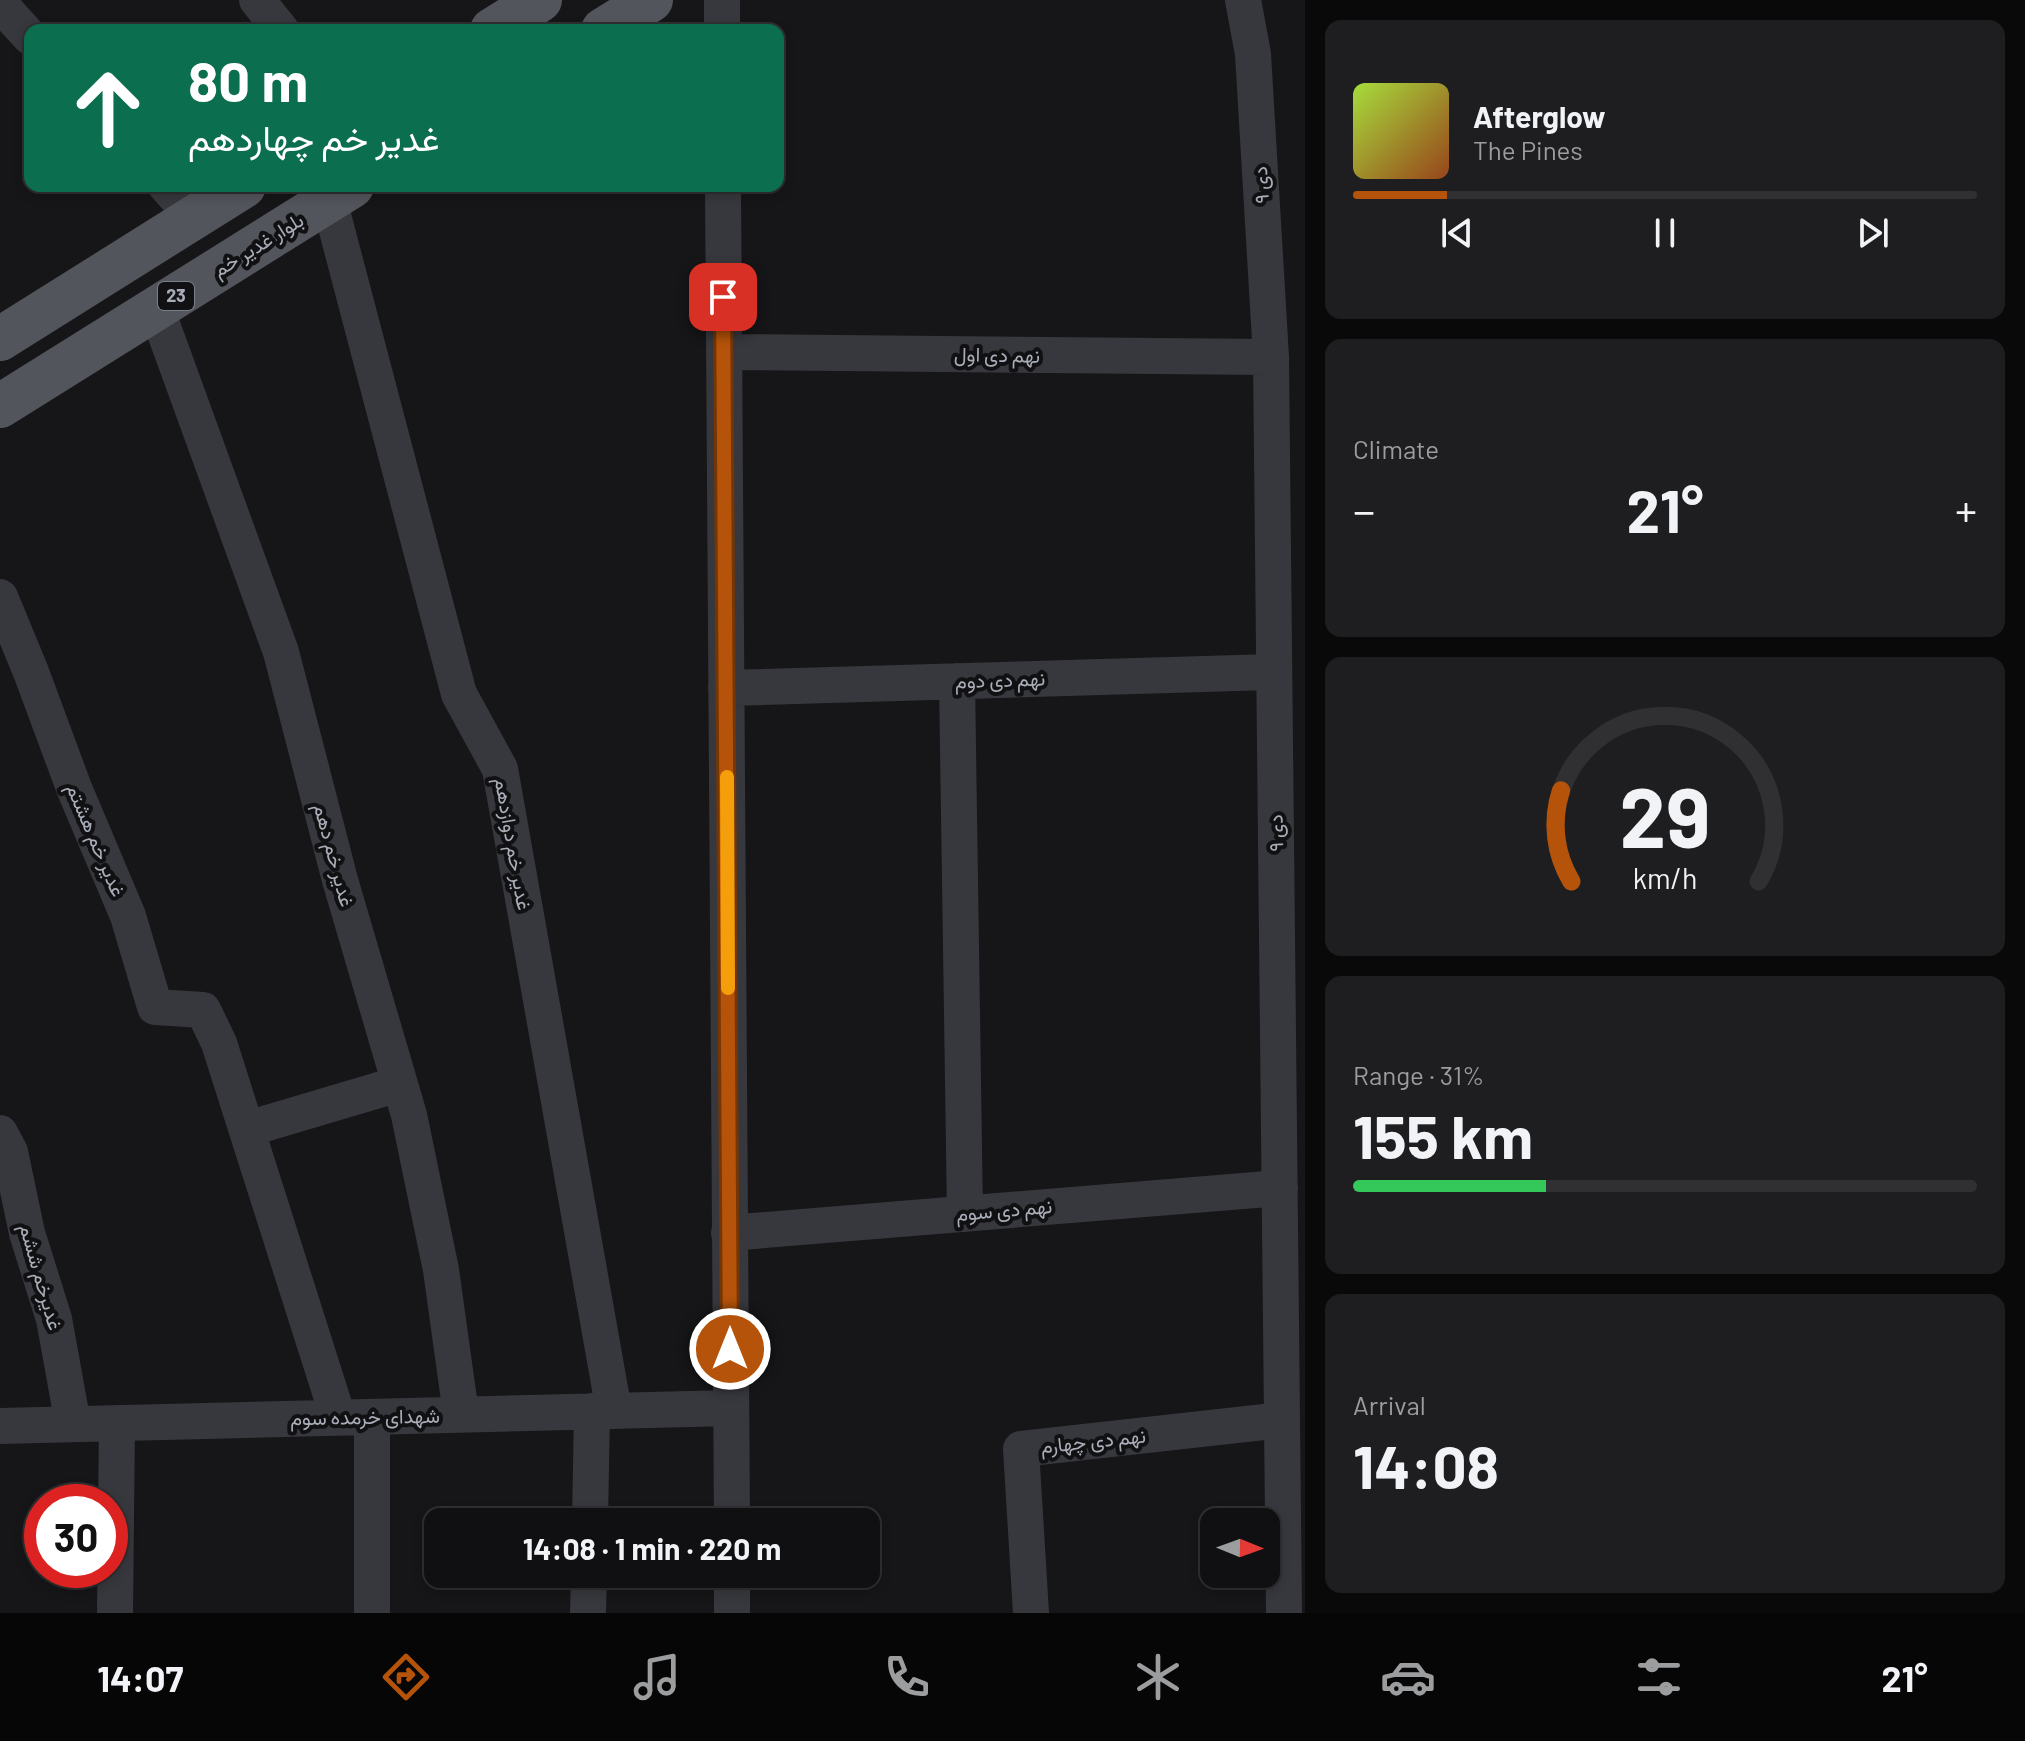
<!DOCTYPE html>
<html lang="en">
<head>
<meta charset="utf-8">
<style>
	:root { --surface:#101012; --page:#1e1e20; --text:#f1f3f6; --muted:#9c9d9f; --line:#303032; --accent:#b45309 }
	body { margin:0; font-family:Barlow,Vazirmatn,sans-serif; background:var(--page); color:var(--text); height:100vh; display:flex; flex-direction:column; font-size:30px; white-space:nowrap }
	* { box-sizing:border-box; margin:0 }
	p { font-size:26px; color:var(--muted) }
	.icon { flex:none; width:44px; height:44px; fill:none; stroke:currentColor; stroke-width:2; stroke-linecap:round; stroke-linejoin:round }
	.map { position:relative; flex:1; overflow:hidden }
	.side { display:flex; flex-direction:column; gap:20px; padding:20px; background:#09090a; width:720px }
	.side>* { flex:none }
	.hud { position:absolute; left:24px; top:24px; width:760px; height:168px; border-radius:16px; box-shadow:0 4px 12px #0003,0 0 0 2px var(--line); background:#0b6e4f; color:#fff; overflow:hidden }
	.needle { width:52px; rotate:91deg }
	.buttons { position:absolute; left:1200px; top:1508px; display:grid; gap:16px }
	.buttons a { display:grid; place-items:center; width:80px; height:80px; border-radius:16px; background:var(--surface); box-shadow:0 4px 12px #0003,0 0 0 2px var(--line); font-size:40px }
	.speed { position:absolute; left:24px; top:1484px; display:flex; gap:16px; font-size:40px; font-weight:700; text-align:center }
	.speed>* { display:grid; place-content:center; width:104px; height:104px; border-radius:50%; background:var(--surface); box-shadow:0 4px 12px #0003,0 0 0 2px var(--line); line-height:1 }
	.speed .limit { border:12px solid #d22; background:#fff; color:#111 }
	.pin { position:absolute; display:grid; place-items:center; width:68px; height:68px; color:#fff; margin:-34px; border-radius:16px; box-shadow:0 4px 12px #0006 }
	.me { position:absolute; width:88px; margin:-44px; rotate:0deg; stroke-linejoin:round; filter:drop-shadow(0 0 6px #0008) }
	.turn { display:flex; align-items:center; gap:28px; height:168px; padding:0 32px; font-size:36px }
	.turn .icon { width:104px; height:104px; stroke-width:2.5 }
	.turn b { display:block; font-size:56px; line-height:68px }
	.big { font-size:60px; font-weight:700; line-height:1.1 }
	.side .tile { flex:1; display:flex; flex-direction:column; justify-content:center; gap:12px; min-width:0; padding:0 28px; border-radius:16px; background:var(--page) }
	.side .dial { align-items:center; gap:0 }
	.dial svg { height:208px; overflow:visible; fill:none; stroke:var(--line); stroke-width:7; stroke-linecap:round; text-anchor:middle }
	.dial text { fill:var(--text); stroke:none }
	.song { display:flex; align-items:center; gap:24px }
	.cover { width:96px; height:96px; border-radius:12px; background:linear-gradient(135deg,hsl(80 70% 55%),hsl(20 70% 35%)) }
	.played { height:8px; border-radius:4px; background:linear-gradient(90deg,var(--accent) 15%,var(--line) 15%) }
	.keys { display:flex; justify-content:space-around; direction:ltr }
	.heat { display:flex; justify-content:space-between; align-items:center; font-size:44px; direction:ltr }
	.charge { height:12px; border-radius:6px; background:linear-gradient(90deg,#34c759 31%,var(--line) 0) }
	.trip { position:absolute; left:424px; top:1508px; width:456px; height:80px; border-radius:16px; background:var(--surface); box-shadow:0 4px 12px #0003,0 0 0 2px var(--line); font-weight:700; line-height:80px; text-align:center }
	.menu { display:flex; height:128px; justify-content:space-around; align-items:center; background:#060607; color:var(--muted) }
	.menu .icon { width:56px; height:56px }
	.menu .current { color:var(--accent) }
	.menu b { font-size:36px; color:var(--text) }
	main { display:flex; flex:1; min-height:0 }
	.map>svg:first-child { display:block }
</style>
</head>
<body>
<main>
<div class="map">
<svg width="1305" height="1613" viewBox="0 0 1305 1613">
	<rect width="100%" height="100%" fill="#161618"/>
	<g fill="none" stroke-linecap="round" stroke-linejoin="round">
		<path stroke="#37383d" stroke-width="36" d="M257 0 281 30
			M722 0V30
			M1243 0 1253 54 1271 357 1284 1613
			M0 4 30 37
			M166 186 194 217
			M723 186 732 1522
			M329 200 459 694 500 769 614 1411
			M156 308 281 652 340 880 409 1115 441 1270 461 1414
			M724 352 1271 357
			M0 597 31 672 74 788 128 916 155 1007 203 1010 219 1043 338 1417
			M957 681 965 1214
			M726 688 1274 672
			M247 1129 399 1084
			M0 1133 10 1152 27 1233 54 1319 73 1424
			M729 1233 1280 1188
			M372 1417V1613
			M0 1426 731 1408
			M590 1522 592 1411
			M732 1574V1613
			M115 1613 117 1423
			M588 1613 589 1574
			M1031 1613 1021 1449 1282 1420"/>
		<path stroke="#53555c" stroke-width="44" d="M492 30 540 0
			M603 30 651 0
			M0 339 244 186
			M0 406 352 186"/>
	</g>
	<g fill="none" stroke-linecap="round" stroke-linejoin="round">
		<g stroke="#753606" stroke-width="20">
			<path id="route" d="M723 297 730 1349"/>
		</g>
		<use href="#route" stroke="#b45309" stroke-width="14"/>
		<path stroke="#f59e0b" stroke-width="14" d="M727 777 728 988"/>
	</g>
	<g text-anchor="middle" stroke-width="8" stroke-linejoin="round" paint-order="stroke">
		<rect fill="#111113" stroke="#7b7e86" stroke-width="2" x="158" y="282" width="36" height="28" rx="6"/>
		<g font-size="18" font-weight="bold" fill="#a8adb8">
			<text x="176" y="302">23</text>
		</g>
		<g font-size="20" fill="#a8adb8" stroke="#111113">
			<text transform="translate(1261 185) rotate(-93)" y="7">۹ دی</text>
			<text transform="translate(258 245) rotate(-32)" y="7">بلوار غدیر خم</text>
			<text transform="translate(997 355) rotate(1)" y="7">نهم دی اول</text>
			<text transform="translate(1000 680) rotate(-2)" y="7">نهم دی دوم</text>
			<text transform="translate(1276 833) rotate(-91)" y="7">۹ دی</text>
			<text transform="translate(96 840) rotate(67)" y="7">غدیر خم هشتم</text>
			<text transform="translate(513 844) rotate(80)" y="7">غدیر خم دوازدهم</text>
			<text transform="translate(334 855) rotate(75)" y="7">غدیر خم دهم</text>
			<text transform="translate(1004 1210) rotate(-5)" y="7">نهم دی سوم</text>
			<text transform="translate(41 1277) rotate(74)" y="7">غدیرخم ششم</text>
			<text transform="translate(365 1417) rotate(-1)" y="7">شهدای خرمده سوم</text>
			<text transform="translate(1093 1441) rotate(-6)" y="7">نهم دی چهارم</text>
		</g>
	</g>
</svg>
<div class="buttons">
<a><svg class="needle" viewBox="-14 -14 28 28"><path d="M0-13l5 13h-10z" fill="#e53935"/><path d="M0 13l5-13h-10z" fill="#9c9d9f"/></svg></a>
</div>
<div class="speed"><div class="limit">30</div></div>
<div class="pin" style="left:723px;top:297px;background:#d93025"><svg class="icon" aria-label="arrive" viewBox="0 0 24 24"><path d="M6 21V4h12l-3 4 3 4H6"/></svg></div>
<svg class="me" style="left:730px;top:1349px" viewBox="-20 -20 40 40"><circle r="17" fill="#b45309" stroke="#fff" stroke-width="3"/><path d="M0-11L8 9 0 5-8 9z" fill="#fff"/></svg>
<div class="trip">14:08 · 1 min · 220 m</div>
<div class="hud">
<div class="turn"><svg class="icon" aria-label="ahead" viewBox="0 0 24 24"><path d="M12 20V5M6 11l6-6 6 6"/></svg><div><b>80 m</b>غدیر خم چهاردهم</div></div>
</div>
</div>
<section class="side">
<div class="tile">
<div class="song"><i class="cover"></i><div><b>Afterglow</b><p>The Pines</p></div></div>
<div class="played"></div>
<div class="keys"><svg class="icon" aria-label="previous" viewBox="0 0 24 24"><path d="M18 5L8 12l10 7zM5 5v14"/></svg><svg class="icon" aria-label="pause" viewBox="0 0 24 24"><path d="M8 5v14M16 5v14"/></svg><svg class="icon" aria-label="next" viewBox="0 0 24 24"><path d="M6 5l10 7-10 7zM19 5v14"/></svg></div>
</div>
<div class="tile"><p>Climate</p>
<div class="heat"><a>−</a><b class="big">21°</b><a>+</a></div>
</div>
<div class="tile dial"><svg viewBox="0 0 100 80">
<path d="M14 69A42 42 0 1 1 86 69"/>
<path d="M14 69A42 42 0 0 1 10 34" stroke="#b45309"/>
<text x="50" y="56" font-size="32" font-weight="700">29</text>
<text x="50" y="72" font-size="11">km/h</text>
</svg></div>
<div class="tile"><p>Range · 31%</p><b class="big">155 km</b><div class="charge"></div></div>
<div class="tile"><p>Arrival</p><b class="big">14:08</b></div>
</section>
</main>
<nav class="menu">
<b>14:07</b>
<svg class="icon current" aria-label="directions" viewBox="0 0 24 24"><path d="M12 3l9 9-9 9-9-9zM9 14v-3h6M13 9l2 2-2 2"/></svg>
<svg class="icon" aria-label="music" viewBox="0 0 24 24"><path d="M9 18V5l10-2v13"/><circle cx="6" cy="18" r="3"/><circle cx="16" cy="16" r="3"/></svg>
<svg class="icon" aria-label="phone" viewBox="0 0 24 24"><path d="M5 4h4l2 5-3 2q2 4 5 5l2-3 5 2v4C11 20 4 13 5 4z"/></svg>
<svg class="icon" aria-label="climate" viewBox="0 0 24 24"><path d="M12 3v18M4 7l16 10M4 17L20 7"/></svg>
<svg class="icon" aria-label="car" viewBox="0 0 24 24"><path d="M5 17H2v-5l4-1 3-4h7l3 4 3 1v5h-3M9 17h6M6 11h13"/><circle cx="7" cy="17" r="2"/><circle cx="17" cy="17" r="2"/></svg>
<svg class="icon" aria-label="filters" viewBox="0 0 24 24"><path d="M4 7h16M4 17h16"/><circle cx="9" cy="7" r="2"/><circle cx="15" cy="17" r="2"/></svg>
<b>21°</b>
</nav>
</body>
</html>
